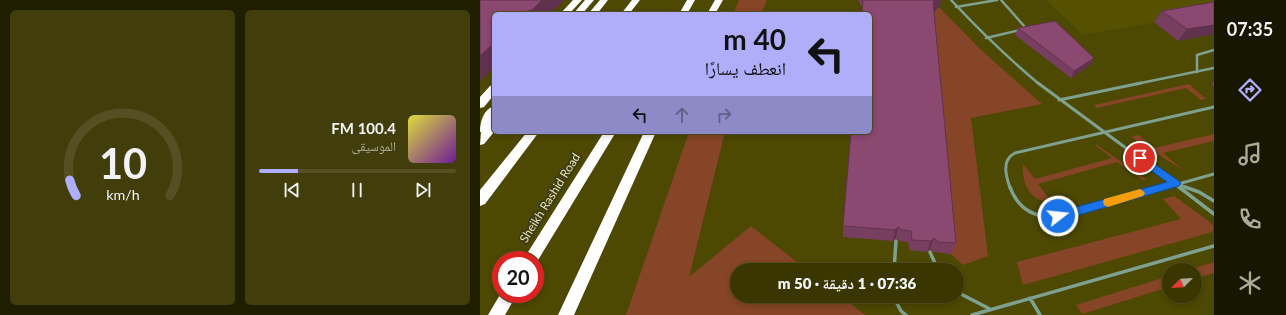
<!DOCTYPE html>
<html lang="ar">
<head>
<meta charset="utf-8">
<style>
	:root { --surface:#3a3602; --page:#413e0c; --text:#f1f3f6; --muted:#abab99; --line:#545024; --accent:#b0aefa }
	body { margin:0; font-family:Lato,"Noto Naskh Arabic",sans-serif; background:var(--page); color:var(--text); direction:rtl; height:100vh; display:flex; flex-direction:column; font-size:15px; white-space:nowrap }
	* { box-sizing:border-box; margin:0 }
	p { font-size:13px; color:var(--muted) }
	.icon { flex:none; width:22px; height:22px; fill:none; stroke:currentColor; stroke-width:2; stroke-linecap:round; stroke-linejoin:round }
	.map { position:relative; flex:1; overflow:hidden; direction:ltr }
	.panel { display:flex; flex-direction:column; gap:10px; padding:10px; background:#201e01; width:480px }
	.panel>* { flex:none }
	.hud { position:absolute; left:12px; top:12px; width:380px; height:122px; border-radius:6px; box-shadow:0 2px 6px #0003,0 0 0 1px var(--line); direction:rtl; background:#b0aefa; color:#111; overflow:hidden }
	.needle { width:26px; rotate:246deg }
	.buttons { position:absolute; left:682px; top:263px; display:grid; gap:8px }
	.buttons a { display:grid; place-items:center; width:40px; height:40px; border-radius:50%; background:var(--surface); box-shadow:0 2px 6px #0003,0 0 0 1px var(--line); font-size:20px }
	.speed { position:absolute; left:12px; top:251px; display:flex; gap:8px; font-size:20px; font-weight:700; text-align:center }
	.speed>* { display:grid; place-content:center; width:52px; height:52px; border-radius:50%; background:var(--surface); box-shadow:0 2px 6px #0003,0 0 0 1px var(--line); line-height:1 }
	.speed .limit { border:6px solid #d22; background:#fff; color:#111 }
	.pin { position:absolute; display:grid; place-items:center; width:34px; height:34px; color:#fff; margin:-17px; border:2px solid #fff; border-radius:50%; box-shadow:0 1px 4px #0007 }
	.me { position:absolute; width:44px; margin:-22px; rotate:74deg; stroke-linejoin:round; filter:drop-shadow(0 0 3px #0008) }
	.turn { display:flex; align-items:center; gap:14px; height:84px; padding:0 20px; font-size:18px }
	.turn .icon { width:52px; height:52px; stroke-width:2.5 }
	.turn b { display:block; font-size:28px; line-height:34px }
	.lanes { display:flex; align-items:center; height:38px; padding:0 20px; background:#0003; justify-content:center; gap:20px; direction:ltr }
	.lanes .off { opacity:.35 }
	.panel .widget { flex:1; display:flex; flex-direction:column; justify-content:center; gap:6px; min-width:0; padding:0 14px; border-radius:6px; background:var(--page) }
	.panel .dial { align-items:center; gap:0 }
	.dial svg { height:104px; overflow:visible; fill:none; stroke:var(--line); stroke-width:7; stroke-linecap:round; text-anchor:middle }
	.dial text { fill:var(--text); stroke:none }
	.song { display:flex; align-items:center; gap:12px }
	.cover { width:48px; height:48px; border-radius:6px; background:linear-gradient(135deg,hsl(60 70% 55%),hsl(280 70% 35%)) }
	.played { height:4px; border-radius:2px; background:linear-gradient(90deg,var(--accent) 20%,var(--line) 20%) }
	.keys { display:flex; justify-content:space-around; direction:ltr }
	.panel .tiles { flex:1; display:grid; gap:10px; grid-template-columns:repeat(2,1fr) }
	.trip { position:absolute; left:250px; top:263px; width:234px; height:40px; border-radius:20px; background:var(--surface); box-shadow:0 2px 6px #0003,0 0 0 1px var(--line); font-weight:800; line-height:40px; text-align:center; direction:rtl }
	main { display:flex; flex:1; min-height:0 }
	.tabs { display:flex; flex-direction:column; width:72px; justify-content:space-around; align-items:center; background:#171601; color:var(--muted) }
	.tabs .icon { width:28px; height:28px }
	.tabs .selected { color:var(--accent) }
	.tabs b { font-size:18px; color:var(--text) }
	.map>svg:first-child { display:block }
</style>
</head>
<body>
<main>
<nav class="tabs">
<b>07:35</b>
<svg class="icon selected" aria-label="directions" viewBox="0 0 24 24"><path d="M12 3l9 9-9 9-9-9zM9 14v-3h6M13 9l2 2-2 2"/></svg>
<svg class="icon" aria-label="music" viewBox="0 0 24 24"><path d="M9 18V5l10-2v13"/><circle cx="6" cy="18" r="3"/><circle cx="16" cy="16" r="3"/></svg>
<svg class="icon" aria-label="phone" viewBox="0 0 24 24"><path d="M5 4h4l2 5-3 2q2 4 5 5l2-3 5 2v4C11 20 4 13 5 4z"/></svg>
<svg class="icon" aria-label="climate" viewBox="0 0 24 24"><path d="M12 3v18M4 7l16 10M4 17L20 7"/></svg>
</nav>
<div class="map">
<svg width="734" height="315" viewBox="0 0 734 315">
	<rect width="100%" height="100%" fill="#4d4802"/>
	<path fill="#565100" d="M566 0H734V12L603 35Z"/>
	<path fill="#854526" d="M259 0H287L281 14H253Z
		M459 7 500 49 562 104 491 118 508 256 483 265 471 254 453 13Z
		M709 84 726 99 721 100 706 88 617 108 614 105Z
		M209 132H245L209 277 271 226 327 270H257V296H361L385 315H146Z
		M734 134V141L683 153 704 171 651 137 659 135 674 148Z
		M616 144 667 180H663L637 162 558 184 571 201C550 204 541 181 543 164L555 179 632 158 615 145Z
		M694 196 730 222 733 226V231L729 233 543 285 537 262 701 219 683 199Z
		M734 262V273L715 279V270H708Z
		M689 276V287L602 314 596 305Z"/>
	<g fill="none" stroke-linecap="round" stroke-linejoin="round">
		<path stroke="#7ea191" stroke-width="2.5" d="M471 0C499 30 528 58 559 84
			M476 7 517 0
			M506 38 540 30 545 27 521 0
			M717 72V55L734 50
			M656 84 734 68"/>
		<path stroke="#7ea191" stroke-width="3" d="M558 83 700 188
			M579 100 661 83
			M698 184 707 188
			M530 188C526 176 521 160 535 153L734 107
			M684 188 734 174"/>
		<path stroke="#7ea191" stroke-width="3.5" d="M530 187C538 209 555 219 578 216L687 187
			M699 187 734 214
			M705 187 719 192 734 201
			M450 252 458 270
			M414 270 416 241
			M477 292 510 309
			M413 296 421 311 426 315
			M550 298 560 315
			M492 315 734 246"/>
		<path fill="#fff" fill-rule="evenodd" d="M93 0H102L89 14H80Z
			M105 0H114L102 14H93Z
			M120 0H128L117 14H108Z
			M152 0H160L149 14H141Z
			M207 0H215L207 14H199Z
			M235 0H243L235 14H227Z
			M14 84V95L4 107 0 108V97L10 86Z
			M14 106V118L11 122 14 121V132L4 144 0 145 1 132H0C0 122 3 110 14 106Z
			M47 132H59L5 204 0 206V190Z
			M124 132H136L55 265V260H43Z
			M164 132H176L94 315H78Z
			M21 293V294H37L25 315H8Z"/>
	</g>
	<path fill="#783e60" d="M378 0H461L459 7 454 12 476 243 471 254 454 252 450 249 447 252 429 250 428 242 419 241 416 238 413 241 363 237V226L382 7Z
		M734 2 698 41 674 22 682 11Z
		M538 28 614 58 610 65 591 78 535 35Z
		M734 81V86L731 84Z"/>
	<path fill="#61324e" d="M62 0H84L70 14H44L48 11Z
		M455 0H461L459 7 451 15 453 2Z
		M734 25V34L698 41 707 29Z
		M14 43V67L0 81V56Z
		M614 58 610 65 591 78 594 71Z
		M418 227 416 238 413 241 415 230Z
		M454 238 450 249 447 252 451 241Z"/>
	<path fill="#8b4870" stroke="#61324e" d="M0 0H62L52 10 48 11 44 14H14V43L0 56Z
		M383 0H455L453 2 476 243 458 242 454 238 451 241 432 240 431 231 422 230 418 227 415 230 363 226 371 132H390V14H382Z
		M734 2V25L707 29 682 11Z
		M575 21 614 58 594 71 538 28Z"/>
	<path fill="#1a73e8" stroke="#114b97" d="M660 154 699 181 701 183 699 186 578 221 575 219 573 216 575 213 578 212 687 182 656 160 655 158 656 155Z"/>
	<path fill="#f59e0b" d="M660 189 663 191 665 193 663 196 628 207 624 205 623 202 624 199Z"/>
	<g text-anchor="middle" stroke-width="4" stroke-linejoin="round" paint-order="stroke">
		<g font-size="12" fill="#e5e3bc" stroke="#403d12">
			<text transform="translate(70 198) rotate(-58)" y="4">Sheikh Rashid Road</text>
		</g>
	</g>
</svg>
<div class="buttons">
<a><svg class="needle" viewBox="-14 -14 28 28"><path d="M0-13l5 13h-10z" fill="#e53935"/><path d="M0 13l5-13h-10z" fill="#abab99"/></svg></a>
</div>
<div class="speed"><div class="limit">20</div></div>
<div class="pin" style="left:660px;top:158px;background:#d93025"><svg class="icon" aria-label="arrive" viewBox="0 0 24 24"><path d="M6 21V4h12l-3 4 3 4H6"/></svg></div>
<svg class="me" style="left:578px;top:216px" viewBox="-20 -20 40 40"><circle r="17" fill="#1a73e8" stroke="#fff" stroke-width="3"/><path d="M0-11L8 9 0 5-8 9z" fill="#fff"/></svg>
<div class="trip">07:36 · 1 دقيقة · 50 m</div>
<div class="hud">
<div class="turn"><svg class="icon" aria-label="left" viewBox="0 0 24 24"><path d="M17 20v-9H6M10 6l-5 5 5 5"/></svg><div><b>40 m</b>انعطف يسارًا</div></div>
<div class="lanes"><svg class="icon" aria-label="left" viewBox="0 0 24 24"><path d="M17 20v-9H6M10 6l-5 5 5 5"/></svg><svg class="icon off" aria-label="ahead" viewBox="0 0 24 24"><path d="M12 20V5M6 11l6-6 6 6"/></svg><svg class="icon off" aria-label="right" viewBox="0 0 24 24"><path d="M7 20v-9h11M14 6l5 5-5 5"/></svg></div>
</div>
</div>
<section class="panel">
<div class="tiles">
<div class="widget">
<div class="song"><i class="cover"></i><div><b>100.4 FM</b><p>الموسيقى</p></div></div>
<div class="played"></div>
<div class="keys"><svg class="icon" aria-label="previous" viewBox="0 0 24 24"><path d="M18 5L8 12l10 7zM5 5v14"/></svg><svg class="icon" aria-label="pause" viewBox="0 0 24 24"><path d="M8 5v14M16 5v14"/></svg><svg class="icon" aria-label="next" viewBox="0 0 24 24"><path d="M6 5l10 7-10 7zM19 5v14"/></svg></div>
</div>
<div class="widget dial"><svg viewBox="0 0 100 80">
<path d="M14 69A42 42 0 1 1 86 69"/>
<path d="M14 69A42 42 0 0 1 9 57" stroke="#b0aefa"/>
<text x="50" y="56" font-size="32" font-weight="700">10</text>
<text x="50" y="72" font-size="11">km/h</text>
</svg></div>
</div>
</section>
</main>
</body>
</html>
